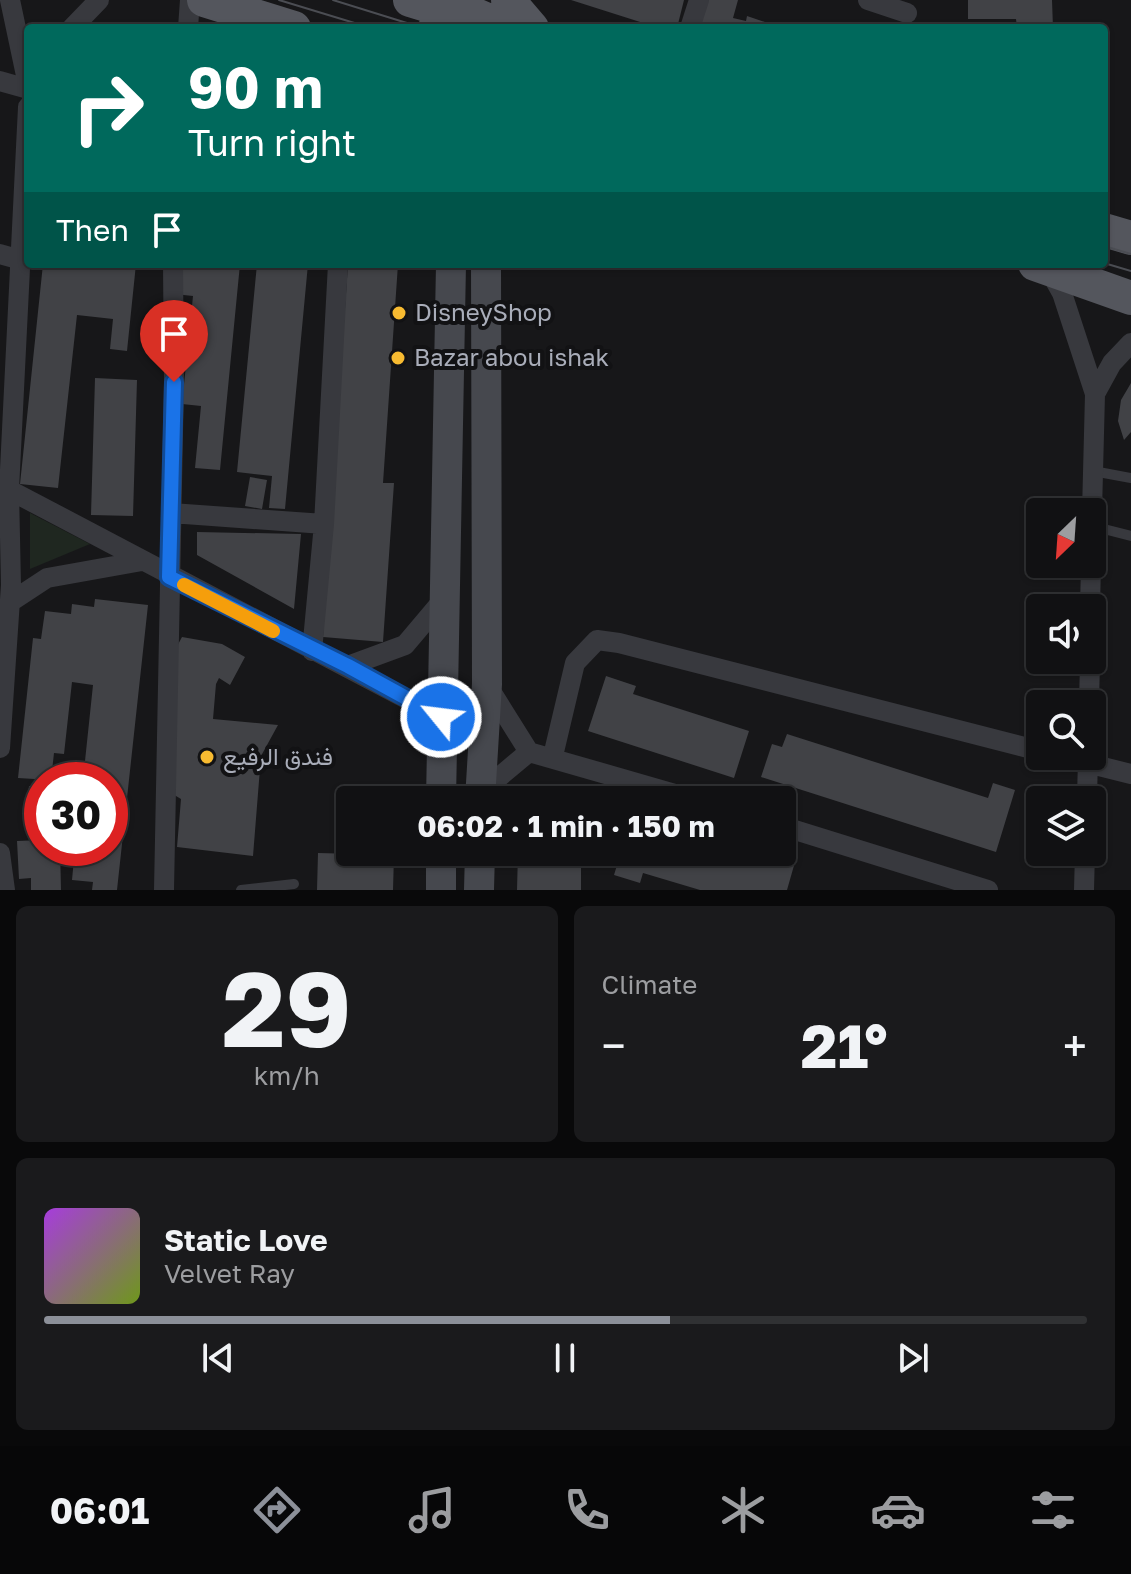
<!DOCTYPE html>
<html lang="en">
<head>
<meta charset="utf-8">
<style>
	:root { --surface:#111113; --page:#1a1a1c; --text:#f1f3f6; --muted:#9c9da0; --line:#303133; --accent:#8c9099 }
	body { margin:0; font-family:"Golos Text",Vazirmatn,sans-serif; background:var(--page); color:var(--text); height:100vh; display:flex; flex-direction:column; font-size:30px; white-space:nowrap }
	* { box-sizing:border-box; margin:0 }
	p { font-size:26px; color:var(--muted) }
	.icon { flex:none; width:44px; height:44px; fill:none; stroke:currentColor; stroke-width:2; stroke-linecap:round; stroke-linejoin:round }
	.map { position:relative; height:890px; overflow:hidden }
	.sheet { display:flex; flex-direction:column; gap:16px; padding:16px; background:#09090a; flex:1 }
	.sheet>* { flex:none }
	.hud { position:absolute; left:24px; top:24px; width:1084px; height:244px; border-radius:8px; box-shadow:0 2px 6px #0004,0 0 0 2px var(--line); background:#00695c; color:#fff; overflow:hidden }
	.needle { width:52px; rotate:205deg }
	.buttons { position:absolute; left:1026px; top:498px; display:grid; gap:16px }
	.buttons a { display:grid; place-items:center; width:80px; height:80px; border-radius:8px; background:var(--surface); box-shadow:0 2px 6px #0004,0 0 0 2px var(--line); font-size:40px }
	.speed { position:absolute; left:24px; top:762px; display:flex; gap:16px; font-size:40px; font-weight:700; text-align:center }
	.speed>* { display:grid; place-content:center; width:104px; height:104px; border-radius:50%; background:var(--surface); box-shadow:0 2px 6px #0004,0 0 0 2px var(--line); line-height:1 }
	.speed .limit { border:12px solid #d22; background:#fff; color:#111 }
	.pin { position:absolute; display:grid; place-items:center; width:68px; height:68px; color:#fff; margin:-82px -34px; border-radius:50% 50% 50% 0; rotate:-45deg; box-shadow:0 0 8px #0007 }
	.pin .icon { rotate:45deg }
	.me { position:absolute; width:88px; margin:-44px; rotate:299deg; stroke-linejoin:round; filter:drop-shadow(0 0 6px #0008) }
	.turn { display:flex; align-items:center; gap:28px; height:168px; padding:0 32px; font-size:36px }
	.turn .icon { width:104px; height:104px; stroke-width:2.5 }
	.turn b { display:block; font-size:56px; line-height:68px }
	.then { display:flex; align-items:center; height:76px; padding:0 32px; background:#0003; gap:16px; font-size:30px }
	.big { font-size:60px; font-weight:700; line-height:1.1 }
	.sheet .card { flex:1; display:flex; flex-direction:column; justify-content:center; gap:12px; min-width:0; padding:0 28px; border-radius:12px; background:var(--page) }
	.sheet .dial { align-items:center; gap:0 }
	.dial b { font-size:104px; line-height:1 }
	.song { display:flex; align-items:center; gap:24px }
	.cover { width:96px; height:96px; border-radius:12px; background:linear-gradient(135deg,hsl(280 70% 55%),hsl(80 70% 35%)) }
	.played { height:8px; border-radius:4px; background:linear-gradient(90deg,var(--accent) 60%,var(--line) 60%) }
	.keys { display:flex; justify-content:space-around; direction:ltr }
	.heat { display:flex; justify-content:space-between; align-items:center; font-size:44px; direction:ltr }
	.sheet .tiles { flex:1; display:grid; gap:16px; grid-template-columns:1fr 1fr }
	.card:last-child { grid-column:span 2 }
	.trip { position:absolute; left:336px; top:786px; width:460px; height:80px; border-radius:8px; background:var(--surface); box-shadow:0 2px 6px #0004,0 0 0 2px var(--line); font-weight:700; line-height:80px; text-align:center }
	.menu { display:flex; height:128px; justify-content:space-around; align-items:center; background:#070708; color:var(--muted) }
	.menu .icon { width:56px; height:56px }
	.menu .selected { color:var(--accent) }
	.menu b { font-size:36px; color:var(--text) }
	.map>svg:first-child { display:block }
</style>
</head>
<body>
<div class="map">
<svg width="1131" height="890" viewBox="0 0 1131 890">
	<rect width="100%" height="100%" fill="#171719"/>
	<path fill="#1f2720" d="M30 513 90 544 30 569Z"/>
	<path fill="#414246" d="M571 0H684L677 28H659Z
		M707 0H738L733 18 746 21 747 16 783 28H700Z
		M968 0H1052L1053 28H1017L1016 19H968Z
		M43 264H136L127 351 110 349 113 319 77 315 58 488 20 484Z
		M177 264H240L220 470 195 468 201 406 182 404 193 296 174 294Z
		M257 264H308L285 509 269 508 272 476 237 472Z
		M348 264H398L383 483H394L383 642 323 637Z
		M95 378 137 380 133 516 91 515Z
		M1131 383V432L1124 440 1118 421 1121 400Z
		M250 477 267 480 262 509 245 506Z
		M197 532 301 534 294 609 197 555Z
		M95 599 148 605 117 890H92L93 882 72 880 75 848H110V780H83L93 685 72 682 64 754 54 753 51 780 18 778 33 638 41 639 45 611 71 614 72 604 94 607Z
		M182 637 222 644 245 657 230 685 219 678 216 684 213 719 278 725 261 756 253 856 177 847 181 799 171 793 174 652Z
		M606 676 636 686 633 694 749 731 734 778 588 731Z
		M787 734 988 798 993 783 1015 790 996 852 761 777 772 744 782 747Z
		M29 786 42 787V829L25 827Z
		M42 840V848H60L61 890H31V878L19 879 17 841Z
		M518 852H581V890H517Z
		M621 852H724L774 867 777 856 795 862 787 890H700L643 873 640 883 614 875Z
		M318 853 394 855 393 890H317Z"/>
	<g fill="none" stroke-linecap="round" stroke-linejoin="round">
		<path stroke="#38393e" stroke-width="10" d="M1093 471 1131 478
			M1092 526 1131 536
			M241 890 294 884"/>
		<path stroke="#38393e" stroke-width="20" d="M10 0 28 85
			M868 0 907 13
			M72 28 99 0
			M188 28 190 0
			M690 28 699 0
			M0 81 28 89
			M0 254 21 260
			M1048 268 1062 293 1095 394 1112 363 1131 343
			M0 485 441 717
			M1092 512 1095 394
			M171 513 324 524
			M9 603 47 578 142 561
			M1090 608 1091 564
			M312 651 324 524 338 264
			M348 666 405 645 443 600
			M487 685 529 752 696 800
			M1089 704 1090 660
			M0 748 11 585 9 490 28 107
			M553 756 575 663 597 640 619 643 1040 751
			M1059 756 1131 774
			M480 793 529 752
			M1087 800 1088 756
			M782 826 988 890
			M0 853 5 890
			M164 890 174 382 173 264
			M1084 890 1085 852"/>
		<path stroke="#46484e" stroke-width="30" d="M441 800 451 264
			M480 800 487 684 486 264
			M441 890V852
			M479 890 480 852"/>
		<path stroke="#54565d" stroke-width="34" d="M204 0 294 28
			M410 0 456 14
			M508 0 532 28
			M435 28C454 9 477 9 496 28
			M1104 230 1131 238
			M1035 264 1131 298"/>
		<path stroke="#4b4d53" stroke-width="2" d="M279 0 371 28
			M333 0 423 28
			M1104 246 1131 254
			M1104 263 1131 271"/>
	</g>
	<g fill="none" stroke-linecap="round" stroke-linejoin="round">
		<g stroke="#114b97" stroke-width="20">
			<path id="route" d="M174 382 169 577 348 666 441 717"/>
		</g>
		<use href="#route" stroke="#1a73e8" stroke-width="14"/>
		<path stroke="#f59e0b" stroke-width="14" d="M184 585 273 631"/>
	</g>
	<g fill="#f8bb31" stroke="#121214" stroke-width="3">
		<circle cx="399" cy="313" r="8"/>
		<circle cx="398" cy="358" r="8"/>
		<circle cx="207" cy="757" r="8"/>
	</g>
	<g text-anchor="middle" stroke-width="8" stroke-linejoin="round" paint-order="stroke">
		<g font-size="24" fill="#a9adb9" stroke="#121214" text-anchor="start">
			<text x="415" y="321">DisneyShop</text>
			<text x="414" y="366">Bazar abou ishak</text>
			<text x="223" y="765">فندق الرفيع</text>
		</g>
	</g>
</svg>
<div class="buttons">
<a><svg class="needle" viewBox="-14 -14 28 28"><path d="M0-13l5 13h-10z" fill="#e53935"/><path d="M0 13l5-13h-10z" fill="#9c9da0"/></svg></a>
<a><svg class="icon" aria-label="sound" viewBox="0 0 24 24"><path d="M4 9h4l5-4v14l-5-4H4zM17 9q2 3 0 6"/></svg></a>
<a><svg class="icon" aria-label="search" viewBox="0 0 24 24"><circle cx="10" cy="10" r="6"/><path d="M15 15l6 6"/></svg></a>
<a><svg class="icon" aria-label="layers" viewBox="0 0 24 24"><path d="M12 4l9 5-9 5-9-5zM3 14l9 5 9-5"/></svg></a>
</div>
<div class="speed"><div class="limit">30</div></div>
<div class="pin" style="left:174px;top:382px;background:#d93025"><svg class="icon" aria-label="arrive" viewBox="0 0 24 24"><path d="M6 21V4h12l-3 4 3 4H6"/></svg></div>
<svg class="me" style="left:441px;top:717px" viewBox="-20 -20 40 40"><circle r="17" fill="#1a73e8" stroke="#fff" stroke-width="3"/><path d="M0-11L8 9 0 5-8 9z" fill="#fff"/></svg>
<div class="trip">06:02 · 1 min · 150 m</div>
<div class="hud">
<div class="turn"><svg class="icon" aria-label="right" viewBox="0 0 24 24"><path d="M7 20v-9h11M14 6l5 5-5 5"/></svg><div><b>90 m</b>Turn right</div></div>
<div class="then">Then<svg class="icon" aria-label="arrive" viewBox="0 0 24 24"><path d="M6 21V4h12l-3 4 3 4H6"/></svg></div>
</div>
</div>
<section class="sheet">
<div class="tiles">
<div class="card dial"><b>29</b><p>km/h</p></div>
<div class="card"><p>Climate</p>
<div class="heat"><a>−</a><b class="big">21°</b><a>+</a></div>
</div>
<div class="card">
<div class="song"><i class="cover"></i><div><b>Static Love</b><p>Velvet Ray</p></div></div>
<div class="played"></div>
<div class="keys"><svg class="icon" aria-label="previous" viewBox="0 0 24 24"><path d="M18 5L8 12l10 7zM5 5v14"/></svg><svg class="icon" aria-label="pause" viewBox="0 0 24 24"><path d="M8 5v14M16 5v14"/></svg><svg class="icon" aria-label="next" viewBox="0 0 24 24"><path d="M6 5l10 7-10 7zM19 5v14"/></svg></div>
</div>
</div>
</section>
<nav class="menu">
<b>06:01</b>
<svg class="icon selected" aria-label="directions" viewBox="0 0 24 24"><path d="M12 3l9 9-9 9-9-9zM9 14v-3h6M13 9l2 2-2 2"/></svg>
<svg class="icon" aria-label="music" viewBox="0 0 24 24"><path d="M9 18V5l10-2v13"/><circle cx="6" cy="18" r="3"/><circle cx="16" cy="16" r="3"/></svg>
<svg class="icon" aria-label="phone" viewBox="0 0 24 24"><path d="M5 4h4l2 5-3 2q2 4 5 5l2-3 5 2v4C11 20 4 13 5 4z"/></svg>
<svg class="icon" aria-label="climate" viewBox="0 0 24 24"><path d="M12 3v18M4 7l16 10M4 17L20 7"/></svg>
<svg class="icon" aria-label="car" viewBox="0 0 24 24"><path d="M5 17H2v-5l4-1 3-4h7l3 4 3 1v5h-3M9 17h6M6 11h13"/><circle cx="7" cy="17" r="2"/><circle cx="17" cy="17" r="2"/></svg>
<svg class="icon" aria-label="filters" viewBox="0 0 24 24"><path d="M4 7h16M4 17h16"/><circle cx="9" cy="7" r="2"/><circle cx="15" cy="17" r="2"/></svg>
</nav>
</body>
</html>
